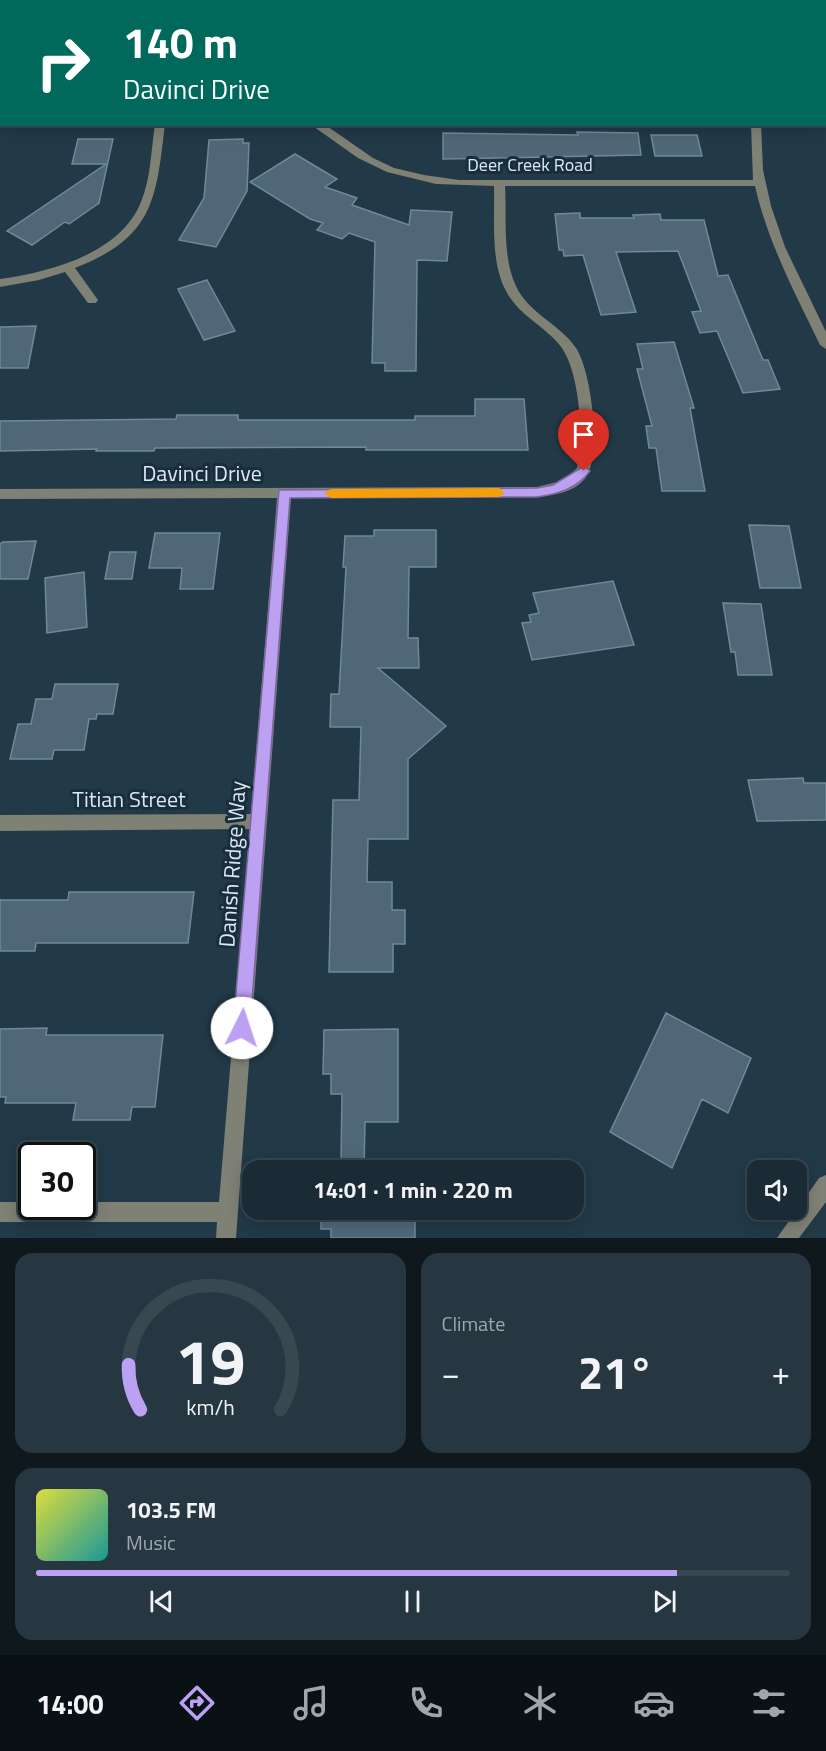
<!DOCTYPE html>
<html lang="en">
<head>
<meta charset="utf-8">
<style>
	:root { --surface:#1a2b35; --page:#273741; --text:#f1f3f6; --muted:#9fa7ad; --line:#384750; --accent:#bca0f2 }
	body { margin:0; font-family:"Titillium Web",sans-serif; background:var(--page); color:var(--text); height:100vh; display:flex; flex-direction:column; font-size:22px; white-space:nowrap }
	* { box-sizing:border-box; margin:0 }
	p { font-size:20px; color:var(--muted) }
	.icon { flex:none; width:33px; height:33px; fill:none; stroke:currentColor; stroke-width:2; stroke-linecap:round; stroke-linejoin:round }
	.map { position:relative; height:1238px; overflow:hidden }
	.sheet { display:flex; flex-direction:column; gap:15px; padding:15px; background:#0e181d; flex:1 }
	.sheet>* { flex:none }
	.hud { position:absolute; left:0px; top:0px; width:826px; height:126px; box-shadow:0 3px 15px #0003,0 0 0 2px var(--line); background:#00695c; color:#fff; overflow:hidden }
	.fabs { position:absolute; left:747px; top:1160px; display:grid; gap:12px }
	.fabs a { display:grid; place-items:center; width:60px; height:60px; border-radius:12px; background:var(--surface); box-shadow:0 3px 15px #0003,0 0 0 2px var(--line); font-size:30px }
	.speed { position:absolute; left:18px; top:1142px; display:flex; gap:12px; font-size:30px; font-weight:700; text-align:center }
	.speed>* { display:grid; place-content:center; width:78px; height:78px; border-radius:50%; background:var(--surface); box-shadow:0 3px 15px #0003,0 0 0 2px var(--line); line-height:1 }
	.speed .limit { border:3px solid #111; border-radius:9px; background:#fff; color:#111 }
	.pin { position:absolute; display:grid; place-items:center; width:51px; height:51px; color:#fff; margin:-62px -26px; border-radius:50% 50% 50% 0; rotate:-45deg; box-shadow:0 0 6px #0007 }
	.pin .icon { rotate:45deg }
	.me { position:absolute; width:66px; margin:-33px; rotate:4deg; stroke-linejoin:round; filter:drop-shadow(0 0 4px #0008) }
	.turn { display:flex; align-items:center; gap:21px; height:126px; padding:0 24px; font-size:27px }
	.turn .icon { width:78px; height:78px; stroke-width:2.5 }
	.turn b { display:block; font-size:42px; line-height:51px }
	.big { font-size:45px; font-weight:700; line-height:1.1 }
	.sheet .card { flex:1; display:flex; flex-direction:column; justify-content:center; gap:9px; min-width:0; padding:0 21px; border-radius:18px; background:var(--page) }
	.sheet .dial { align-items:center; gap:0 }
	.dial svg { height:156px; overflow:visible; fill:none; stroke:var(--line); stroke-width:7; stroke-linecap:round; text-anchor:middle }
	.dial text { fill:var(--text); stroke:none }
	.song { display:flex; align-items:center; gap:18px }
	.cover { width:72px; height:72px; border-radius:9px; background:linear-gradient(135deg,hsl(60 70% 55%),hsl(180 70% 35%)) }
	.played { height:6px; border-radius:3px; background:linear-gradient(90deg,var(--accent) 85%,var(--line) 85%) }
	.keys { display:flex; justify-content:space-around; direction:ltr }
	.heat { display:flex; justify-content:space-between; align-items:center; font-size:33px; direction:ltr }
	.sheet .tiles { flex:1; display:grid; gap:15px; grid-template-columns:1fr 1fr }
	.card:last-child { grid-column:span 2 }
	.trip { position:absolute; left:242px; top:1160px; width:342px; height:60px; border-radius:18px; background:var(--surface); box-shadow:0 3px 15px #0003,0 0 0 2px var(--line); font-weight:700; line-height:60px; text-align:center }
	.dock { display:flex; height:96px; justify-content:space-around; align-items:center; background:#0a1115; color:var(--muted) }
	.dock .icon { width:42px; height:42px }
	.dock .selected { color:var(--accent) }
	.dock b { font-size:27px; color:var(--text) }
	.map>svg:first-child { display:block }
</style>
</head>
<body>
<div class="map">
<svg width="826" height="1238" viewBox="0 0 826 1238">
	<rect width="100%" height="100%" fill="#223947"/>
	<path fill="#4f6777" stroke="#708999" stroke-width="1.5" d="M577 132 638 133 641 155 443 159V133L578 135Z
		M651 135H697L702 156H655Z
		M78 139H113L99 203 69 224 65 222 32 245 7 231 106 164H72Z
		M243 139V143H249L247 191 216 247 179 240 204 198 209 140Z
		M295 154 337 179 325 187 357 198 352 205 409 225 411 210 452 212 447 261 417 260 416 371H385V363H372L375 242 349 233 342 239 317 230 323 223 310 219 250 182Z
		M580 213V218H634L633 215 660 214 661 220H704L718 276 728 275 763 360H768L780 389 743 393 717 331 700 333 692 312 701 311 678 251 616 252 636 312 601 315 583 255 564 256 563 250H559L555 214Z
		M207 280 235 331 204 340 178 289Z
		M36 326 28 368H0V327Z
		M674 342 694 408H690L705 491H662L656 448H649L646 426H652L637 369H643L637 344Z
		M475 399H524L528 450H366V447L155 448 154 451H96L97 449 0 451V421L176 419 177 415H238V420H415V416H475Z
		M749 525 789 526 801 588H760Z
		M374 530H436V567H409L408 638H418L419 668H378L446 726 408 759V839H368L367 882H392V910H405V944H393V972H329L333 800H359L361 727H330L331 694H339L346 567H343L345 536H374Z
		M155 533H220L213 589H180L182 568H149Z
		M36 541 28 579H0V544L3 542Z
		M110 552H136L132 579H105Z
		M84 572 87 627 47 633 45 578Z
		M613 581 634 645 532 660 522 623 531 622 529 615 539 613 533 593Z
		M723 603 761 604 772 675H738L735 652H731Z
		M55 684H118L113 714H97L96 719H89L84 750H54L52 759H10L18 724H31L36 699H52Z
		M803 778 804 783H826V820L757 821 748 780Z
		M69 892H194L188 943H36L35 951H0V900H68Z
		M666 1013 751 1058 728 1113 702 1099 672 1168 610 1132Z
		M47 1028 46 1035H163L155 1107H132L130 1120H73L76 1103H5L6 1097H0V1029Z
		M398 1029V1122H365L364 1170H323V1160H341L342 1094H331V1074H323L324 1030Z
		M321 1209H415V1238H331V1229H321Z"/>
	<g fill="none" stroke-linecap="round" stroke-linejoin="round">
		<path fill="#7f8175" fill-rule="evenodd" d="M759 0H769V2H759Z
			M825 48H826V54H825Z
			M0 99H2V105H0Z
			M155 124H165C156 200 154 237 75 268L98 300 96 303H88L65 272 39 280 0 287V279C50 272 120 254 141 202 151 178 151 150 155 124Z
			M310 124H324L373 158 394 168 424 175 459 180H753L751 124H761L763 170 771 206 785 247 826 332V349L820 345C795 293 768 243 755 186H505C507 218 502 257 516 286 528 313 560 324 576 348 591 370 602 454 586 477 576 492 554 495 537 497L291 498 236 1238H216L217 1222H0V1202H32V1206H82V1202H219L250 829 0 831V815L251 814 277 498 0 499V489L537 487 565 480 577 468C584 437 580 367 558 343 542 325 518 314 506 291 490 261 495 220 494 186L436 184 387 172 358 158Z
			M826 1175V1202L799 1238H777L819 1178Z"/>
	</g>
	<path fill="#bca0f2" stroke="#7a689d" stroke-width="1.5" d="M584 466 590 471C577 489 557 494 537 497L290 498 250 1028 248 1034 242 1036 236 1034 233 1028 279 490 537 488 553 485Z"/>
	<path fill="#f59e0b" d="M499 488 505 493 499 497 331 498 324 493 331 489Z"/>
	<g text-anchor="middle" stroke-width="6" stroke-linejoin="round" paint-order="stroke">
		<g font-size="18" fill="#dbe8f2" stroke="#182e3c">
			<text x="530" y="171">Deer Creek Road</text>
		</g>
		<g font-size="22" fill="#dbe8f2" stroke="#182e3c">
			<text x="202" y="481">Davinci Drive</text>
			<text x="129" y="807">Titian Street</text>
			<text transform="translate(232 864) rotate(-86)" y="8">Danish Ridge Way</text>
		</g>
	</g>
</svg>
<div class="fabs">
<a><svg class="icon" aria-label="sound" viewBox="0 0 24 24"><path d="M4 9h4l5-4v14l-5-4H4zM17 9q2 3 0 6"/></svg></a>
</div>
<div class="speed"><div class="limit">30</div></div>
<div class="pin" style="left:584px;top:471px;background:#d93025"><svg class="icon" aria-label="arrive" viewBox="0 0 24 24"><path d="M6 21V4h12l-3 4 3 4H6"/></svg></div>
<svg class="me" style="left:242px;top:1028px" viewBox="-20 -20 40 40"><circle r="19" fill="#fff"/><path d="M0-13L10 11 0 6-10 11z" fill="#bca0f2"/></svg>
<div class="trip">14:01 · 1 min · 220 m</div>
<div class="hud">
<div class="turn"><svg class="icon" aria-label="right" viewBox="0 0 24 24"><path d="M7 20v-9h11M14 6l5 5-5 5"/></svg><div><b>140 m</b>Davinci Drive</div></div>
</div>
</div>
<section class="sheet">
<div class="tiles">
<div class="card dial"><svg viewBox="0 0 100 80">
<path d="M14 69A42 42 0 1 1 86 69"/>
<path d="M14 69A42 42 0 0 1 8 46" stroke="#bca0f2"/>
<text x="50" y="56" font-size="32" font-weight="700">19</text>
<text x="50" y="72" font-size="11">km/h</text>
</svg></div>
<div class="card"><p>Climate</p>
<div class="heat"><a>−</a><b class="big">21°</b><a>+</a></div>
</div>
<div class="card">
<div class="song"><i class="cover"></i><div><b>103.5 FM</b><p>Music</p></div></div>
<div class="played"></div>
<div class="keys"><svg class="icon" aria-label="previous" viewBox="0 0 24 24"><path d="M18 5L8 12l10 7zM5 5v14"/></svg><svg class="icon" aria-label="pause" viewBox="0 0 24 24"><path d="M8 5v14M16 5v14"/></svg><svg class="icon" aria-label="next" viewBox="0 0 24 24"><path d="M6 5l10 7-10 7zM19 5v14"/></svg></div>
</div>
</div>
</section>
<nav class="dock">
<b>14:00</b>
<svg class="icon selected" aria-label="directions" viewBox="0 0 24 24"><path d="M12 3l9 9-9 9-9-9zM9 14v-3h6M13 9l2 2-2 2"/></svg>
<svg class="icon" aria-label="music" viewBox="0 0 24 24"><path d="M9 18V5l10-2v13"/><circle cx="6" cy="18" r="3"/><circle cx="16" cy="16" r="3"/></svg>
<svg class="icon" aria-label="phone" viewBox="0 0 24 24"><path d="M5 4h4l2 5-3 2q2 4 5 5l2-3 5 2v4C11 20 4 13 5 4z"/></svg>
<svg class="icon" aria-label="climate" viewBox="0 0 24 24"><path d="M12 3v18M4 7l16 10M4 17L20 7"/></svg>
<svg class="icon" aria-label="car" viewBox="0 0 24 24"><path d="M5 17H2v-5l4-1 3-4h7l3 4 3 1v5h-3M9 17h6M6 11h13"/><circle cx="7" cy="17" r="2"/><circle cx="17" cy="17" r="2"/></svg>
<svg class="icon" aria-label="filters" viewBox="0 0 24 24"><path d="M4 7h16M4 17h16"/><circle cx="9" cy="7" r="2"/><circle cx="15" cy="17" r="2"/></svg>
</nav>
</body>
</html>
